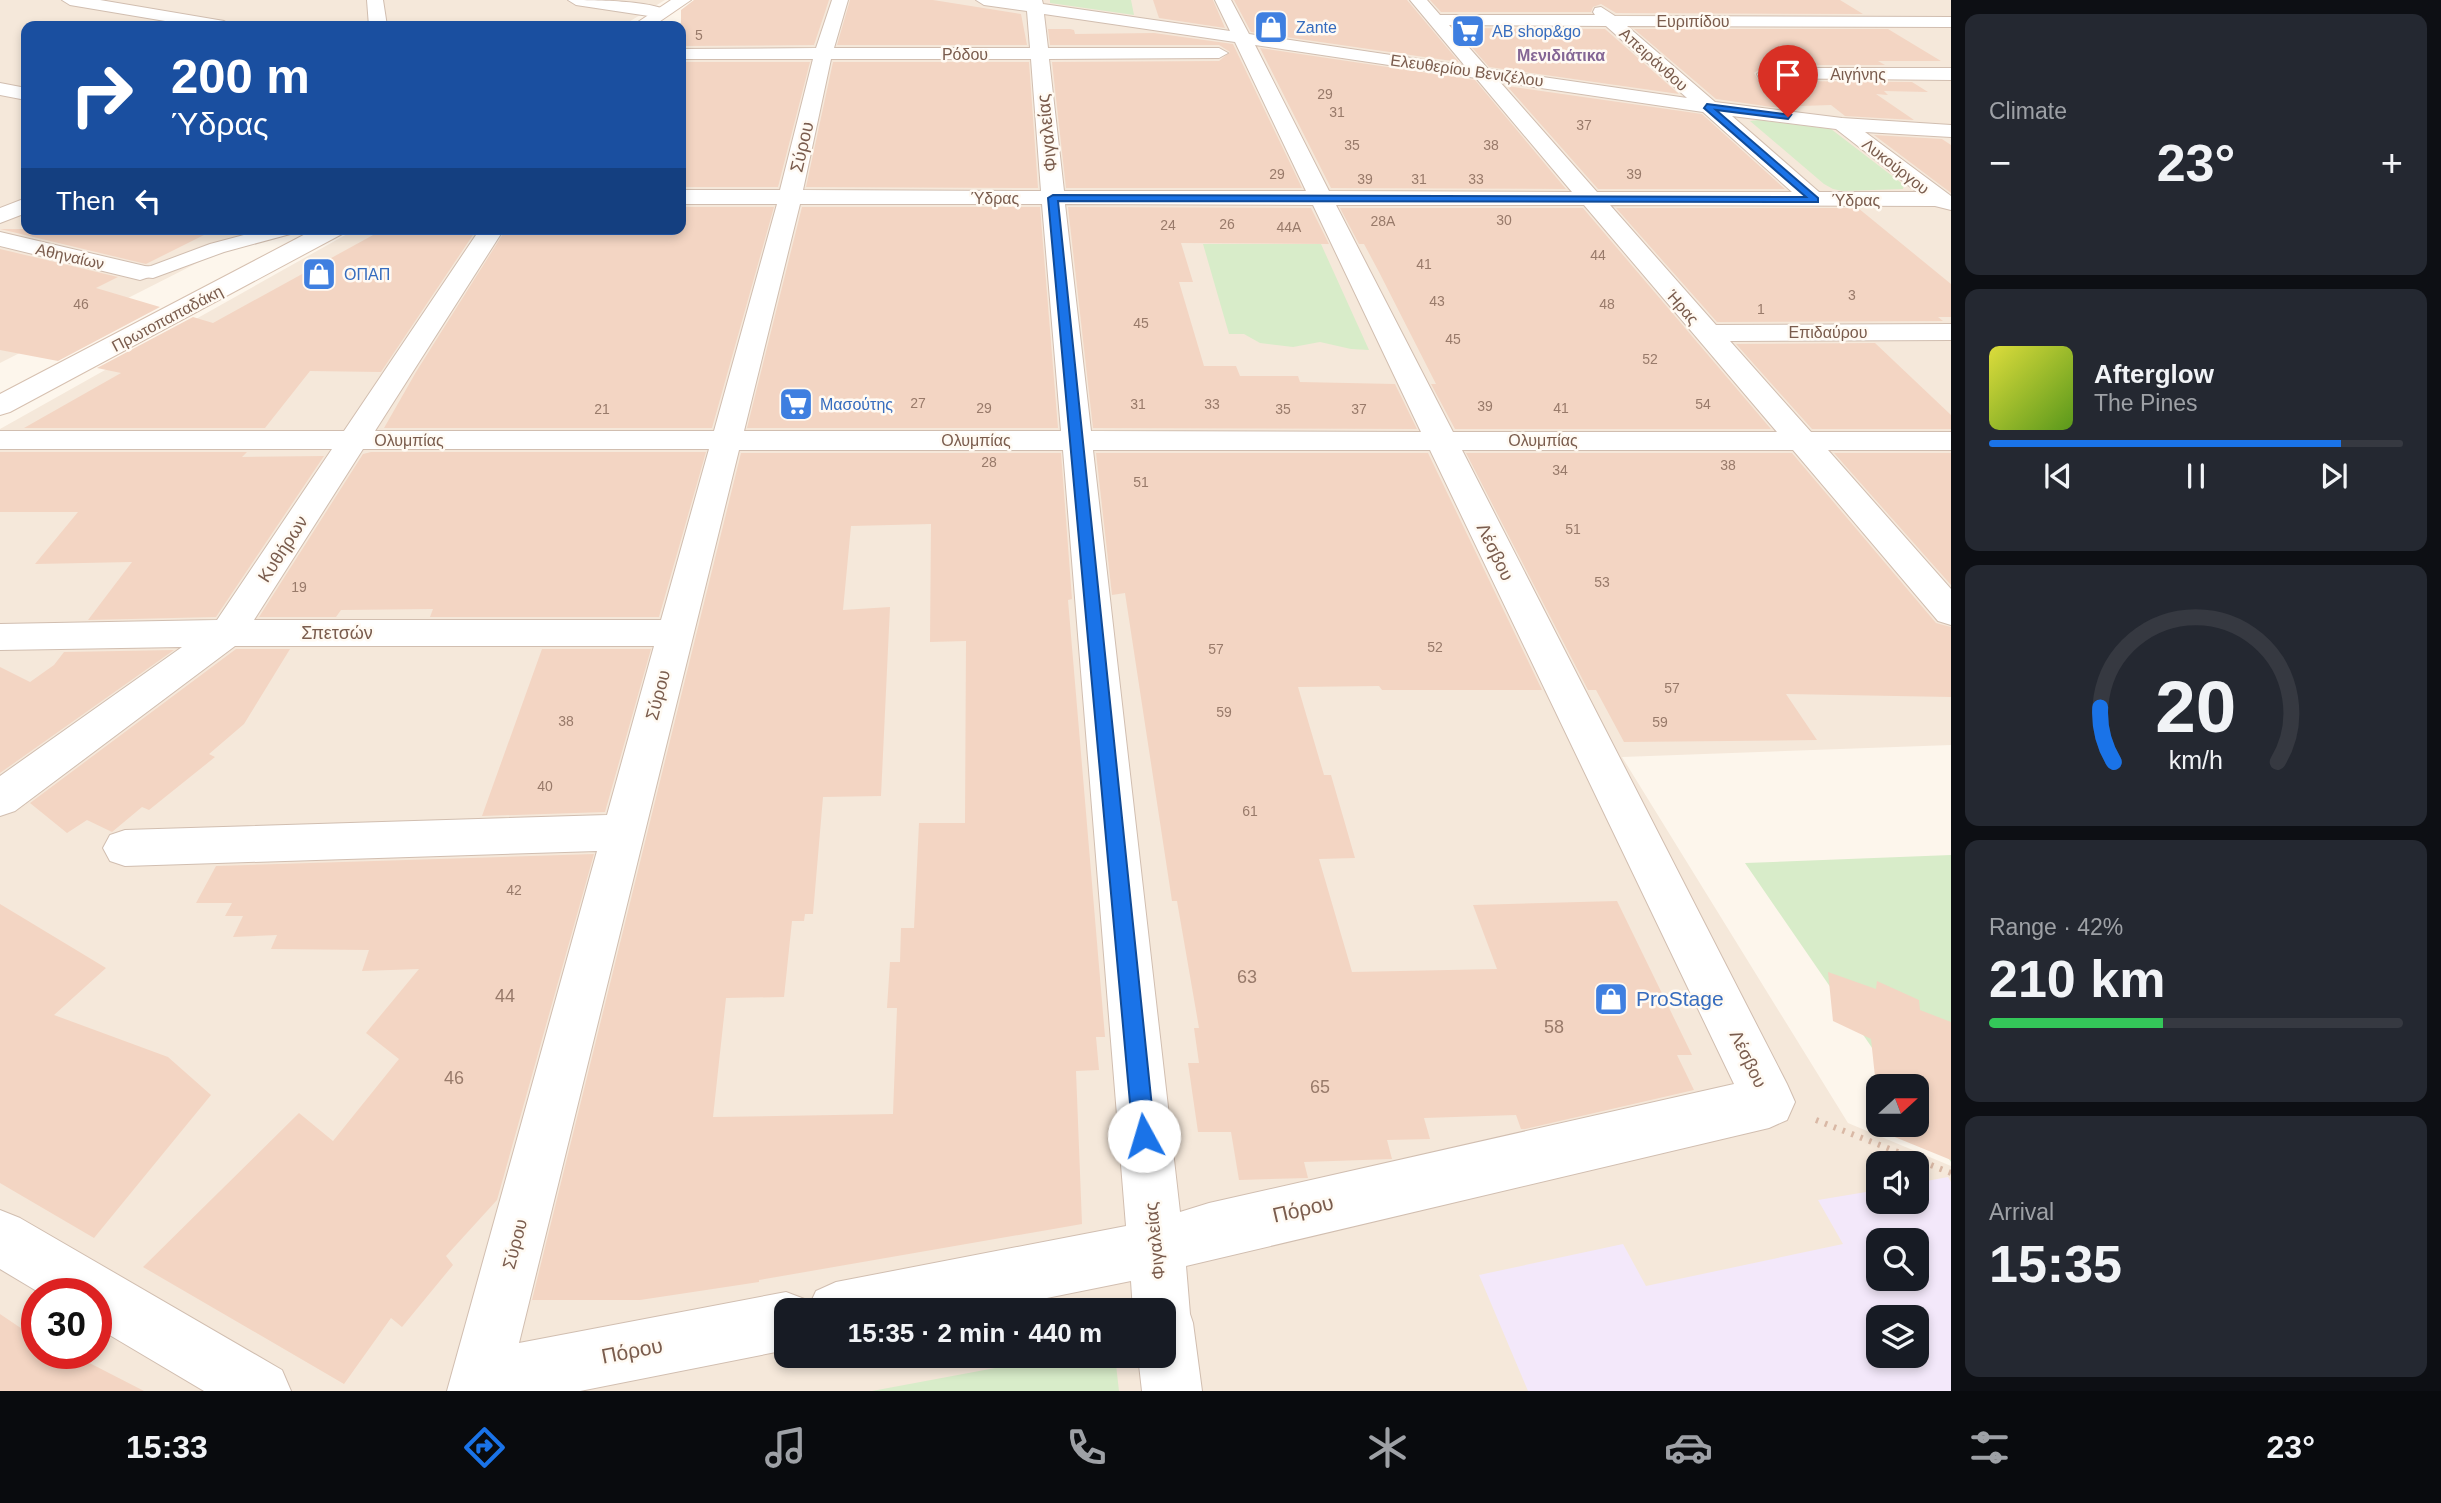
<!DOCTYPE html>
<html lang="en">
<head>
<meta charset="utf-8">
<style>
	:root { --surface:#171b24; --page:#242831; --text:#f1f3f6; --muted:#9ea1a6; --line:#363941; --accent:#1a73e8 }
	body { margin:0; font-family:Helvetica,sans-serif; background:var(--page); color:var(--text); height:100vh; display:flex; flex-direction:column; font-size:26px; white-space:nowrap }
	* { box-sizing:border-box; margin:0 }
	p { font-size:23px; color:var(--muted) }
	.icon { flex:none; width:38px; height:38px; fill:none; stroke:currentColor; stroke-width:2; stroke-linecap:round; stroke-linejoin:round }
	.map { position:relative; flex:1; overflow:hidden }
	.drawer { display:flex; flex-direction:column; gap:14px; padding:14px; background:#0d0f14; width:490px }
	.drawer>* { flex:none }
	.guide { position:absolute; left:21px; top:21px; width:665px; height:214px; border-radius:14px; box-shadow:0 4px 10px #0003; background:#1a4fa0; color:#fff; overflow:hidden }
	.needle { width:46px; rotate:69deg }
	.tools { position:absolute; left:1866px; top:1074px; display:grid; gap:14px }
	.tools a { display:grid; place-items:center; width:63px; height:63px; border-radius:14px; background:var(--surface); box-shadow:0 4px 10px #0003; font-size:35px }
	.speed { position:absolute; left:21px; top:1278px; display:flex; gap:14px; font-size:35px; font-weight:700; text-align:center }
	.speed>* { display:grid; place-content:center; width:91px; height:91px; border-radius:50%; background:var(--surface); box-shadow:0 4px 10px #0003; line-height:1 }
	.speed .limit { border:10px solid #d22; background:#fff; color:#111 }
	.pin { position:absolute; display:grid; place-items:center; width:60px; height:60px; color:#fff; margin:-72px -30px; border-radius:50% 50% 50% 0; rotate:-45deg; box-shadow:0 0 7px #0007 }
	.pin .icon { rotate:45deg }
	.me { position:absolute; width:77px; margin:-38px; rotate:354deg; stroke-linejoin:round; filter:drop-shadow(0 0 5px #0008) }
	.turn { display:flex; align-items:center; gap:24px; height:147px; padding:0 35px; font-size:32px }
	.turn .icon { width:91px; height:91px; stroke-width:2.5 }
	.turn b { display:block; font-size:49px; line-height:60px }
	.then { display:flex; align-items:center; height:66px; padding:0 35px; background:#0003; gap:14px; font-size:26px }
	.big { font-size:52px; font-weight:600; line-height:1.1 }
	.drawer .card { flex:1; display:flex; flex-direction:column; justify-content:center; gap:10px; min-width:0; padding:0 24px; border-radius:14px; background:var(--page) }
	.drawer .dial { align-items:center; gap:0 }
	.dial svg { height:182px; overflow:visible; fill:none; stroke:var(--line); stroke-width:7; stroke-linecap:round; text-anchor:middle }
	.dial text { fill:var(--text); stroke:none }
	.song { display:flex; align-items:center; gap:21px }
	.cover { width:84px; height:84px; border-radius:10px; background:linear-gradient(135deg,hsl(60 70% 55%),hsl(90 70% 35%)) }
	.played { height:7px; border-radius:4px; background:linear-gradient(90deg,var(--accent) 85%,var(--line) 85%) }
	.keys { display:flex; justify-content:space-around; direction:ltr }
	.heat { display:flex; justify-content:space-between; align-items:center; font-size:38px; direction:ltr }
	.charge { height:10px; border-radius:5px; background:linear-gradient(90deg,#34c759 42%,var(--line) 0) }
	.trip { position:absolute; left:774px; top:1298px; width:402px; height:70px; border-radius:14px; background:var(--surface); box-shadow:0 4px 10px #0003; font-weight:600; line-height:70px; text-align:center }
	.tab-bar { display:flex; height:112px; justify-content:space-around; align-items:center; background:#090b0e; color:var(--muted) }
	.tab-bar .icon { width:49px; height:49px }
	.tab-bar .active { color:var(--accent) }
	.tab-bar b { font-size:32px; color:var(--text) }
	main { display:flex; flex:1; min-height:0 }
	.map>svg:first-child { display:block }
</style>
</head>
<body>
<main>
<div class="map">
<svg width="1951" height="1391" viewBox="0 0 1951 1391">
	<rect width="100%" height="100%" fill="#fdf6ec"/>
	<path fill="#f5e8da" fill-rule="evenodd" d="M0 0H665L622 26H26V229H264L0 363Z
		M726 0H1951V745L1622 757 1848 1123 1951 1166V1391H0V429L356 229H681V31ZM1878 1164H1916V1202H1878ZM1878 1241H1916V1279H1878ZM37 1293H96V1353H37ZM786 1311H1164V1356H786ZM1878 1318H1916V1356H1878Z"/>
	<path fill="#f3e8fa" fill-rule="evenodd" d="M1948 1177 1951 1182V1391H1528L1479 1275 1623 1244 1646 1286 1843 1244 1818 1200 1878 1190V1202H1916V1183ZM1878 1241H1916V1279H1878ZM1878 1318H1916V1356H1878Z"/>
	<path fill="#d8ecc9" d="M1050 0H1131L1134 15 1050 3Z
		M1758 120 1831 129 1904 185 1903 189 1843 191 1833 189 1824 184 1750 121Z
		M1203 244H1321L1369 350 1351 349 1320 342 1293 347 1260 343 1244 334H1229Z
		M1951 855V1162L1916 1111V1087H1899L1745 863Z
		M1059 1356H1115L1119 1391H872Z"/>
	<path fill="#f3d5c3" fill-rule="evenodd" d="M694 0H829L814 45 681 46V10Z
		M850 0H933L1021 14 1027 45H837Z
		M1153 0H1213L1225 28 1159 18Z
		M1234 0H1407L1459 62 1251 32Z
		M1430 0H1840L1863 14 1616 13 1601 4 1593 7 1591 12H1441Z
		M1455 28 1605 29 1679 94 1489 67Z
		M1048 29H1070L1074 30 1075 34 1154 33 1233 44 1302 188H1066L1052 62 1219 61 1230 52 1219 45H1050Z
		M1634 29H1888L1941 61H1878L1885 65H1766L1754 73 1759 81 1912 82 1928 92 1884 91 1888 95 1876 94 1914 120 1845 116 1831 105 1772 107 1716 99Z
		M1260 48 1475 80 1566 189 1331 188Z
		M681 62H810L778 187H681Z
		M833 62H1029L1038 188 806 187Z
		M1507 86 1702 114 1785 189H1598Z
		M1874 135 1942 139 1951 145V193Z
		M681 207H774L712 428H384L416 372 506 229H681Z
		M802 207H1040L1058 428H747Z
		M1068 207 1311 208 1329 244 1181 243 1193 282H1179L1204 366H1236L1240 376H1298L1300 382 1395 384 1417 429 1093 428Z
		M1340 208H1583L1771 429H1455L1431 384H1436L1379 272 1364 244H1359Z
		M1616 208H1858L1951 284V317H1938L1943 321 1717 322Z
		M0 229H216L146 264Z
		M384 229H477L381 372 310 371 265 428H24L121 373 97 368 193 317 213 323Z
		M0 249 118 277 96 288 160 307 58 361 0 350Z
		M1875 343 1951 415V429H1812L1736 344Z
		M0 452H247L242 457 324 456 216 617 88 620 132 562 35 564 78 512H0Z
		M371 452H706L659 617H430L433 609 341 610 336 617H259L363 454Z
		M741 453H1061L1072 599 1068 600 1105 1037H1096L1099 1070 1076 1071 1082 1224 759 1280V1282L640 1300H532ZM931 524 930 642 966 641 965 823H919L914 928H901L900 962H890L887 1008H897L893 1114 713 1117 726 998 784 997 792 921H804L805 914H813L823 797 881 796 890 607 843 610 851 526Z
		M1096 453H1428L1542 690H1382L1379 686 1298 687 1324 775H1331L1355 858 1319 859 1352 972 1497 969 1473 905 1617 901 1692 1055H1677L1694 1090 1525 1129H1521L1516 1115 1424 1118 1430 1139 1387 1140 1392 1159 1304 1162 1308 1178 1239 1180 1231 1132H1198L1188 1063H1199L1194 1028H1199L1177 901H1172L1125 593 1112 595Z
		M1466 453H1792L1936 623 1951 627V697L1786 694 1817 740 1624 742 1596 690H1588Z
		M1834 453H1951V585Z
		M236 649H290L244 724 209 754 215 757 149 810 142 807 112 832 87 820 67 833 30 803Z
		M542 649H651L605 812 482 816Z
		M174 650 0 773V667L30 682 54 665 64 652Z
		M594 854 497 1200 446 1256 453 1265 402 1327 391 1318 344 1384 143 1267 299 1113 333 1141 399 1059 366 1033 419 969 362 971 369 950 271 949 277 935 233 937 243 916H225L232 903H196L216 866Z
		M0 904 106 968 54 1015 168 1057 211 1095 94 1238 0 1183Z
		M1828 972 1876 989 1877 981 1919 1000 1920 1010 1951 1022V1160L1880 1131V1125H1916V1087H1878V1105L1871 1039 1833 1021Z
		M0 1314 37 1339V1353H70L144 1391H0Z"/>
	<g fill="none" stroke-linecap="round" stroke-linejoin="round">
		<g stroke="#d1beb0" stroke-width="2">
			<path id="lane" d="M266 229H297L294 233 224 252 153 278 133 276 130 272 133 268 151 266 210 244Z"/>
		</g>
		<g stroke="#d1beb0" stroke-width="2">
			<path id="street" d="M62 0H100L224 21 233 26H195L70 5Z
				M367 0H383L387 26H369Z
				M568 0C588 0 658 0 670 13L662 18 576 5Z
				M832 0H848L834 48H1030L1027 11 984 5 976 0H1042L1043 4 1230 31 1215 0H1231L1249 34 1465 66 1410 0H1427L1440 15H1595L1593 12 1595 8 1601 7 1615 16 1951 17V27L1627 26 1715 102 1842 118 1951 125V137L1865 132 1951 196V210L1935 206 1610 205 1716 325 1951 324V340L1730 341 1811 432H1951V450H1828L1951 589V625L1938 621 1793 450H1462L1787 1084 1795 1102 1787 1120 1769 1128 1186 1266 1190 1314 1193 1323 1202 1391H1142L1138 1356H1164V1311H1133L1131 1281 982 1311H786V1350L580 1391H447L597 851 125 866 110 861 103 848 110 835 125 830 607 815 654 646H235L15 811 0 816V776L182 647 0 650V624L217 620 332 449H0V431H344L480 229H504L375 431H714L777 204H681V190H780L813 59H681V49L816 48ZM1044 14 1235 42 1306 191H1064L1049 59 1219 58 1228 53 1219 48H1048ZM1449 25 1606 26 1687 98 1488 69ZM1255 45 1476 78 1572 192 1329 191ZM831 59H1031L1041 191 803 190ZM1500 82 1703 112 1792 192H1597ZM1732 116 1836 129 1917 192H1819ZM800 204H1042L1061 431H744ZM1065 204 1313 205 1421 432 1091 431ZM1336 205H1584L1777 432H1453ZM363 449H709L661 620H254ZM739 450H1063L1126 1226 836 1282 816 1291 809 1306 807 1300 786 1292 519 1343ZM1093 450H1430L1734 1084 1209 1203 1180 1212Z
				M1766 68H1951V80L1759 78 1757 74Z
				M0 83 26 88V100L0 95Z
				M26 198V213L0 223V208Z
				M0 232 149 267 153 272 149 277 140 280 0 246Z
				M0 1210 20 1218 282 1370 291 1391H204L96 1327V1293H40L0 1269Z"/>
		</g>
		<g stroke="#d6c0b0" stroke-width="2">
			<path id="secondary" d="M671 0H691L653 26H632Z
				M315 229H346L342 234 10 412 0 415V394Z"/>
		</g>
		<path stroke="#d9b8a5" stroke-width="6" stroke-dasharray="2.5 7" stroke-linecap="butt" d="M1816 1120 1951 1173"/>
		<use href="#lane" fill="#fff" fill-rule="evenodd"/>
		<use href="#street" fill="#fff" fill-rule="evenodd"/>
		<use href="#secondary" fill="#fff" fill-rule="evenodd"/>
	</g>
	<path fill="#1a73e8" stroke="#114b97" stroke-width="2" d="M1707 104 1791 115 1788 119 1716 110 1818 198V202L1058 201 1155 1136 1152 1144 1144 1147 1136 1144 1133 1136 1048 198 1053 195 1806 197 1704 108Z"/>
	<defs>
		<g id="shop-square" transform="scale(1.75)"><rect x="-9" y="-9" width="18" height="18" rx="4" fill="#3f7fe0" stroke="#fffaf3"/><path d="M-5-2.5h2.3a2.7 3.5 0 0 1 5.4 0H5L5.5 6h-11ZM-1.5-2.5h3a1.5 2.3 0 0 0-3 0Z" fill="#fff"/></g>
		<g id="supermarket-square" transform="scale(1.75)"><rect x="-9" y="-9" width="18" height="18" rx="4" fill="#3f7fe0" stroke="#fffaf3"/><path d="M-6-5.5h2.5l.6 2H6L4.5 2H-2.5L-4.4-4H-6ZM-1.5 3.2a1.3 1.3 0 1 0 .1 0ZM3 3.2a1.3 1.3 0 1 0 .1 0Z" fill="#fff"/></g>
	</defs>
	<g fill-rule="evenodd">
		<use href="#shop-square" x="1271" y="27"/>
		<use href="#supermarket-square" x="1468" y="31"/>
		<use href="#shop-square" x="319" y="274"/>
		<use href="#supermarket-square" x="796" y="404"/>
		<use href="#shop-square" x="1611" y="999"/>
	</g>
	<g text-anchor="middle" stroke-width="5" stroke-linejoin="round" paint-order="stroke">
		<g font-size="14" fill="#987a6a">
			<text x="699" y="40">5</text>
			<text x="1325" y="99">29</text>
			<text x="1337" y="117">31</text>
			<text x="1584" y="130">37</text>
			<text x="1352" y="150">35</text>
			<text x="1491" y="150">38</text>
			<text x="1277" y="179">29</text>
			<text x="1634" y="179">39</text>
			<text x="1365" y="184">39</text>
			<text x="1419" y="184">31</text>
			<text x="1476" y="184">33</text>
			<text x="1504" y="225">30</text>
			<text x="1383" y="226">28Α</text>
			<text x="1227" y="229">26</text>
			<text x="1168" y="230">24</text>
			<text x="1289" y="232">44Α</text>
			<text x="1598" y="260">44</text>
			<text x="1424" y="269">41</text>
			<text x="1852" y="300">3</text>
			<text x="1437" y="306">43</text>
			<text x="81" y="309">46</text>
			<text x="1607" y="309">48</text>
			<text x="1761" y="314">1</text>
			<text x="1141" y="328">45</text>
			<text x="1453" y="344">45</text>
			<text x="1650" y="364">52</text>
			<text x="918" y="408">27</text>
			<text x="1138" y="409">31</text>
			<text x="1212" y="409">33</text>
			<text x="1703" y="409">54</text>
			<text x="1485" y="411">39</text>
			<text x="984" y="413">29</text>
			<text x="1561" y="413">41</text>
			<text x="602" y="414">21</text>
			<text x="1283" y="414">35</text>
			<text x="1359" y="414">37</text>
			<text x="989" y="467">28</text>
			<text x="1728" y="470">38</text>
			<text x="1560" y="475">34</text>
			<text x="1141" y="487">51</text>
			<text x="1573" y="534">51</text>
			<text x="1602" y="587">53</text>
			<text x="299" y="592">19</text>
			<text x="1435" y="652">52</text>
			<text x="1216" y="654">57</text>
			<text x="1672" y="693">57</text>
			<text x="1224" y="717">59</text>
			<text x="566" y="726">38</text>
			<text x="1660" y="727">59</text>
			<text x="545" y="791">40</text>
			<text x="1250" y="816">61</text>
			<text x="514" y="895">42</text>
		</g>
		<g font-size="16" fill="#7a5c4d" stroke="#fffaf3">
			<text x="1693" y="27">Ευριπίδου</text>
			<text x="965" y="60">Ρόδου</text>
			<text transform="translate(1654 59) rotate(42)" y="6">Απειράνθου</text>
			<text transform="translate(1467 70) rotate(8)" y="6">Ελευθερίου Βενιζέλου</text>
			<text x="1858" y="80">Αιγήνης</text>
			<text transform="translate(1896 166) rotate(38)" y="6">Λυκούργου</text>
			<text x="995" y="204">Ύδρας</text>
			<text x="1856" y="206">Ύδρας</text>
			<text transform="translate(70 256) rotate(13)" y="6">Αθηναίων</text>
			<text transform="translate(1683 307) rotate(49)" y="6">Ήρας</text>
			<text transform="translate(167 318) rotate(-28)" y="6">Πρωτοπαπαδάκη</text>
			<text x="1828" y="338">Επιδαύρου</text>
			<text x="409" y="446">Ολυμπίας</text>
			<text x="976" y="446">Ολυμπίας</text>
			<text x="1543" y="446">Ολυμπίας</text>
		</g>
		<g font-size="16" fill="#366cbe" stroke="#fffaf3" text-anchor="start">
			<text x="1296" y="33">Zante</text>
			<text x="1492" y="37">AB shop&amp;go</text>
			<text x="344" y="280">ΟΠΑΠ</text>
			<text x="820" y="410">Μασούτης</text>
		</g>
		<g font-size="16" font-weight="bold" fill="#846695" stroke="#fffaf3">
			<text x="1561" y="61">Μενιδιάτικα</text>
		</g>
		<g font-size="18" fill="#7a5c4d" stroke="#fffaf3">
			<text transform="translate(1047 133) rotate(-96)" y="6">Φιγαλείας</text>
			<text transform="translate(802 147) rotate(-77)" y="6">Σύρου</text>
			<text transform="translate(283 549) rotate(-57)" y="6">Κυθήρων</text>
			<text transform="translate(1495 552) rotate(64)" y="6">Λέσβου</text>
			<text x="337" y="639">Σπετσών</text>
			<text transform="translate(658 695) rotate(-75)" y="6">Σύρου</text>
			<text transform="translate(1748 1059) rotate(64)" y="6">Λέσβου</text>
			<text transform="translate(1155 1241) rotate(-96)" y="6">Φιγαλείας</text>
			<text transform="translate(515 1244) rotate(-75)" y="6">Σύρου</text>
		</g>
		<g font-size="18" fill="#987a6a">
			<text x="1247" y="983">63</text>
			<text x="505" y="1002">44</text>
			<text x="1554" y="1033">58</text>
			<text x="454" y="1084">46</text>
			<text x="1320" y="1093">65</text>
		</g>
		<g font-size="21" fill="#366cbe" stroke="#fffaf3" text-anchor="start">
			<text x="1636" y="1006">ProStage</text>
		</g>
		<g font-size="21" fill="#7a5c4d" stroke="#fffaf3">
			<text transform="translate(1303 1209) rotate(-13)" y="7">Πόρου</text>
			<text transform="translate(632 1351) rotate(-11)" y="7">Πόρου</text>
		</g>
	</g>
</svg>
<div class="tools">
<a><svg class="needle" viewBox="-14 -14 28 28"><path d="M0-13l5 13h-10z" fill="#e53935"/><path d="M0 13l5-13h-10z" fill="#9ea1a6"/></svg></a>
<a><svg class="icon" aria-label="sound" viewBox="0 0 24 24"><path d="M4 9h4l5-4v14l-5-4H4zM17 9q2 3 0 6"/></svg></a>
<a><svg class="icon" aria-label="search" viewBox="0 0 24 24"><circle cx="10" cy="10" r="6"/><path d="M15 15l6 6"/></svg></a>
<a><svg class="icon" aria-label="layers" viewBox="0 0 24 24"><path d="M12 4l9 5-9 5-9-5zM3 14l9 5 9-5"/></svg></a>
</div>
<div class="speed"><div class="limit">30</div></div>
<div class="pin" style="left:1788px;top:117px;background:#d93025"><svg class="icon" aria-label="arrive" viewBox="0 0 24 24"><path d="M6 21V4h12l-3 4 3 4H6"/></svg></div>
<svg class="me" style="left:1144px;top:1136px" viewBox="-20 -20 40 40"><circle r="19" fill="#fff"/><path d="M0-13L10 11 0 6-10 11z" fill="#1a73e8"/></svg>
<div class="trip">15:35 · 2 min · 440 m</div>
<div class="guide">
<div class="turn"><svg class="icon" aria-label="right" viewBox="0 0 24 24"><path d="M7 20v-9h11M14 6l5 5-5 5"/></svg><div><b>200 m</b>Ύδρας</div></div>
<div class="then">Then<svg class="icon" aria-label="left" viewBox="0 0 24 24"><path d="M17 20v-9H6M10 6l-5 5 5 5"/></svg></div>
</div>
</div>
<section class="drawer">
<div class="card"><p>Climate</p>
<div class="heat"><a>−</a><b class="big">23°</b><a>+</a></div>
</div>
<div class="card">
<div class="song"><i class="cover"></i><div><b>Afterglow</b><p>The Pines</p></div></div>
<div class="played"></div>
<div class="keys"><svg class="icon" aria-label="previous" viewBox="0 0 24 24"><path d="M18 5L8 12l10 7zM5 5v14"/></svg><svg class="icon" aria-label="pause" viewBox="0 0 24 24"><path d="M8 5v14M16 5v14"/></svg><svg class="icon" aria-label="next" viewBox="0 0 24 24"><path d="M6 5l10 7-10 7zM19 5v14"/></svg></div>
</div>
<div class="card dial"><svg viewBox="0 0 100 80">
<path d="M14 69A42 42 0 1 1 86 69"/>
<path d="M14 69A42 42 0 0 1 8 45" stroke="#1a73e8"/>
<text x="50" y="56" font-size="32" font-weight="700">20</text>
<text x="50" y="72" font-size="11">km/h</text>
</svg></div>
<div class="card"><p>Range · 42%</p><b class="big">210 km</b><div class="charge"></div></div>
<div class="card"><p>Arrival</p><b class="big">15:35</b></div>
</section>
</main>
<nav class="tab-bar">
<b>15:33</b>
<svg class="icon active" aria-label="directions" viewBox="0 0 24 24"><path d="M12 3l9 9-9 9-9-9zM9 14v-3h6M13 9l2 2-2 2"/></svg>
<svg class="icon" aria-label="music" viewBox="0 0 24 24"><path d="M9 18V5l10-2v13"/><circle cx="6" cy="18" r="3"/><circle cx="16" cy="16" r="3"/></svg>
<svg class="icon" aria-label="phone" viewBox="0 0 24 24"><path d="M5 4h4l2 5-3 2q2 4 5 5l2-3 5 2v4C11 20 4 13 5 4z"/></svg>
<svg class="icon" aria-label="climate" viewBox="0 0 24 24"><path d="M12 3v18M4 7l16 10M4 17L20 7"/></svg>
<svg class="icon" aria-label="car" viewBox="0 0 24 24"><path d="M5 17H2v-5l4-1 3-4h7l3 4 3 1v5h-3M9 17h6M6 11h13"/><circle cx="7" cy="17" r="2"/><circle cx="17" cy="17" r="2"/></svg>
<svg class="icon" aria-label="filters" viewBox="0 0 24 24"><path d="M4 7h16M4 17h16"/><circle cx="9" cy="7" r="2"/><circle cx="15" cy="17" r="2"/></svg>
<b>23°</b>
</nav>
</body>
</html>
